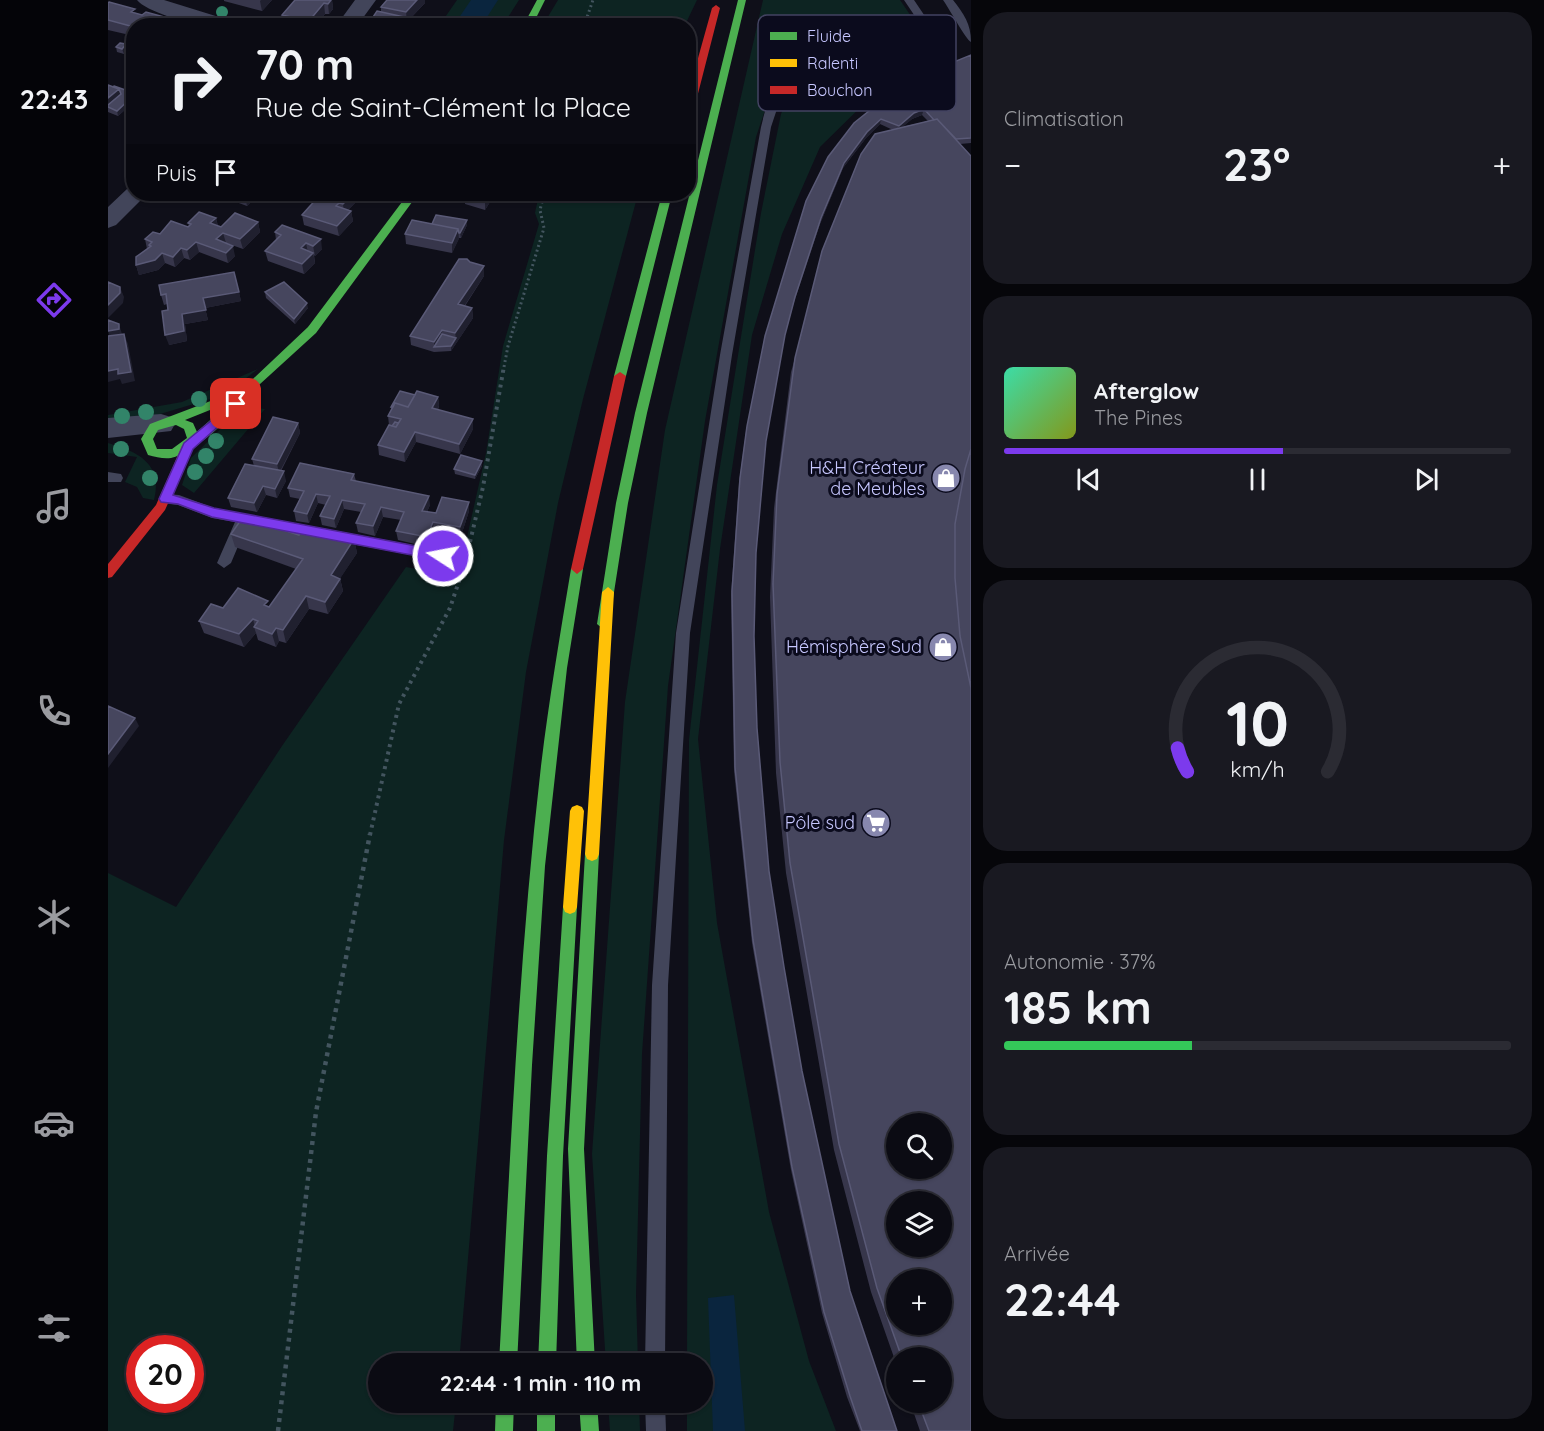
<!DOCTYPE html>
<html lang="fr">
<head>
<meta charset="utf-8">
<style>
	:root { --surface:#0b0b13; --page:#191921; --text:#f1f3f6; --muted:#9a9ba0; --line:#2b2b33; --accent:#7c3aed }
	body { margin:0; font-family:Quicksand,sans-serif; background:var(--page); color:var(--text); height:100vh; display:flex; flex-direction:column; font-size:22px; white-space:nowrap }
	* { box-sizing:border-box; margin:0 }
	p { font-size:20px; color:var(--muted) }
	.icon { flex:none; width:33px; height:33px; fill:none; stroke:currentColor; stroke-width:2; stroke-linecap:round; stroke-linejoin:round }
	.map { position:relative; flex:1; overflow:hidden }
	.sheet { display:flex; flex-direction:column; gap:12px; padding:12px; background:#06060a; width:573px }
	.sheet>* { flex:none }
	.top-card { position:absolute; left:18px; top:18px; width:570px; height:183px; border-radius:24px; box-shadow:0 2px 4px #0004,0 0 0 2px var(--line); background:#0b0b13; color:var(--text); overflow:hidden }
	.fabs { position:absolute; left:778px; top:1113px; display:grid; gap:12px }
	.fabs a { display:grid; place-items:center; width:66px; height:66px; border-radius:50%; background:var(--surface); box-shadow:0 2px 4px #0004,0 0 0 2px var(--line); font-size:30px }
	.speed { position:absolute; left:18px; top:1335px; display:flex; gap:12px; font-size:30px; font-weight:700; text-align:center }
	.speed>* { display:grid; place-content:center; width:78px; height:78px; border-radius:50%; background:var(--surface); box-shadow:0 2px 4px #0004,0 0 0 2px var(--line); line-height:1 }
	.speed .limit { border:9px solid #d22; background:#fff; color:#111 }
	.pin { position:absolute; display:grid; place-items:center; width:51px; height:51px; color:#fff; margin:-26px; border-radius:12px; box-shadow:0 3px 9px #0006 }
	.me { position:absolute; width:66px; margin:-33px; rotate:281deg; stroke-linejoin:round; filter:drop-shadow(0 0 4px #0008) }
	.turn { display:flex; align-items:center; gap:21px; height:126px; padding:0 30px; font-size:27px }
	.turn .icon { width:78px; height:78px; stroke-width:2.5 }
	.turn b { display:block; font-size:42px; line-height:51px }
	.then { display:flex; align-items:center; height:57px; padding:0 30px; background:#0003; gap:12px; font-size:22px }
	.big { font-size:45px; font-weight:700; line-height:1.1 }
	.sheet .widget { flex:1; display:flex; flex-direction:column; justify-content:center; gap:9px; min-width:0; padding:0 21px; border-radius:24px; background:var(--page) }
	.sheet .dial { align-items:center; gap:0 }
	.dial svg { height:156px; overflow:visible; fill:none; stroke:var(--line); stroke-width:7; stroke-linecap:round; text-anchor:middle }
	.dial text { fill:var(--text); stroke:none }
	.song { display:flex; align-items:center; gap:18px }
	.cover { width:72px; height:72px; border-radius:9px; background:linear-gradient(135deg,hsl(160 70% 55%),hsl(70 70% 35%)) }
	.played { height:6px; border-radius:3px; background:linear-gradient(90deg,var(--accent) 55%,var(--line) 55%) }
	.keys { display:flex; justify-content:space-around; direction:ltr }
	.heat { display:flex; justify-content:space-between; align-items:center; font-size:33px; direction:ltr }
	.charge { height:9px; border-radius:4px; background:linear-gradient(90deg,#34c759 37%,var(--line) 0) }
	.trip { position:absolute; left:260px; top:1353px; width:345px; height:60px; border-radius:30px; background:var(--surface); box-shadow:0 2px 4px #0004,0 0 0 2px var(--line); font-weight:700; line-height:60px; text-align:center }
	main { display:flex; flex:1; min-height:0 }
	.menu { display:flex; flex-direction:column; width:108px; justify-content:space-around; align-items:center; background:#040408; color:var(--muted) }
	.menu .icon { width:42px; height:42px }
	.menu .current { color:var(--accent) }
	.menu b { font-size:27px; color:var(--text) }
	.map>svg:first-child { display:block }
</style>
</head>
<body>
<main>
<nav class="menu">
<b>22:43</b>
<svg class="icon current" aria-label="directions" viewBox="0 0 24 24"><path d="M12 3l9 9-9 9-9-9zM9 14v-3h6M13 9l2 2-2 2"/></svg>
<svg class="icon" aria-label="music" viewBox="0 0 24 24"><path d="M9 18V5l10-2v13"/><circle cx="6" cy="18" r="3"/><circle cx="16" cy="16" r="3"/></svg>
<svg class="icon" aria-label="phone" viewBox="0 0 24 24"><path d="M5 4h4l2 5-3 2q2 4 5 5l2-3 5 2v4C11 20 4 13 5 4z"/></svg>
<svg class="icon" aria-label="climate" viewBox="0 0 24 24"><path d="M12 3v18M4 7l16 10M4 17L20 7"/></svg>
<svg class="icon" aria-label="car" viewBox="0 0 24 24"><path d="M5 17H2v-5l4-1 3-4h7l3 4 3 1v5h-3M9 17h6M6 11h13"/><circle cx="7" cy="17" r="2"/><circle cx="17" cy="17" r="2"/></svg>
<svg class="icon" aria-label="filters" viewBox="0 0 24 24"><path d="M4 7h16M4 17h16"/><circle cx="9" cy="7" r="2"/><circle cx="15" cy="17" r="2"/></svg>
</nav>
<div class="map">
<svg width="863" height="1431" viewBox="0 0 863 1431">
	<rect width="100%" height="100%" fill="#0f0f19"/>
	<path fill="#0d2422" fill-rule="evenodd" d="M349 0H411L395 25 331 26Z
		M450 0H589L577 25H435Z
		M655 0H792L822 44 818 45 781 30 747 27 714 31 689 42 670 71 648 137 597 421 560 686 534 1054 528 1295 530 1363 498 1364 484 1154 517 702 557 430Z
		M752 36C780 40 791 44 811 65L767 93 712 147 674 234 644 335 612 549 590 739 609 923 661 1212 701 1361 728 1431H579V1403L594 1402V1364L579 1363 581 740 609 485 653 213 673 114 696 60 712 46 732 38Z
		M431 194H530L475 399 450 503 418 672 396 840 351 1363 270 1364V1402L348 1403 345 1431H0V873L68 907 174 746 298 567 350 577 378 453 395 346 431 224 427 213ZM32 1348H82V1400H32Z
		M150 369 116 395 42 417 0 423V415L74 402Z
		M136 406 157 409 86 493 74 485 83 458Z
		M0 443C31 452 55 464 46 500L35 498 29 487 17 482 29 457 0 453Z
		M500 1403H531L532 1431H502Z"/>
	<path fill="#0a253e" d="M363 0H390L374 25H346Z
		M626 1295 637 1431H605L600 1298Z"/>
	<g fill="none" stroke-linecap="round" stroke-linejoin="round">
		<path stroke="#43555f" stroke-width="3" stroke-dasharray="2 3" stroke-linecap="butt" d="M476 26 485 0
			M396 367 400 346 436 228 432 210 436 194"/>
		<path stroke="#43555f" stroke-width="4" stroke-dasharray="3 4.5" stroke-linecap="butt" d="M362 542 375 487 396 366
			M262 835 291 704 342 608 352 578"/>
		<path stroke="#43555f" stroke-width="4.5" stroke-dasharray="4 5" stroke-linecap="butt" d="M170 1431 208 1112 262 834"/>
		<path fill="#42455a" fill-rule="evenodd" d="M796 0H806L837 46 853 80 863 94V104L859 103 844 82 805 50 767 36 736 35 711 42 692 58 677 85 663 127 624 355 582 633 560 985 557 1364H537L544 985 568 633 612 355 653 127C660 99 669 65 692 45 733 11 800 32 835 63L827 46Z
			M835 0H845C856 14 863 24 863 42 858 40 841 8 835 0Z
			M0 472 13 474 15 478 13 482H0Z
			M58 494 71 495 106 508 358 555 365 560 358 565 139 525 123 563 116 568 109 563 127 522 104 518 70 505 53 503 51 499Z
			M537 1402H557L558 1431H538Z"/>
		<path fill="#42455a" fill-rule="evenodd" d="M29 0H56L127 22 130 26C119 26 107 27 96 26 82 24 37 11 29 0Z
			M247 0H268L249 26H228Z
			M26 187V194H39L8 225 0 228V207L19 189Z
			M53 414 63 417 67 424 63 431 0 438V418Z"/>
		<path fill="#4caf50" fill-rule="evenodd" d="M429 0H437L424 26H415Z
			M630 0H638L539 413 520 503 501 624 495 629 489 624 508 503 527 413Z
			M300 194H310L208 333 139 396C126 416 86 453 63 458 55 459 48 457 40 455L33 439 42 424 121 394H129L200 327ZM122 402 89 432 85 423 77 420ZM68 425 76 429 79 438 64 449H49L45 439 50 430Z
			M554 194H564L518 376 512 380 506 376Z
			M469 564 475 569 459 668 437 866 424 1065 409 1364H391C402 1164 410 964 433 766 441 700 452 635 463 569Z
			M484 847 489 849 491 854 476 1149 487 1364H469L460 1149 477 854 479 849Z
			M462 900 467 902 469 907 455 1156 448 1364H430L439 1156 455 907 457 902Z
			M388 1402H406L405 1431H387Z
			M429 1402H447V1431H429Z
			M471 1402H489L491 1431H473Z"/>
		<path fill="#ffc107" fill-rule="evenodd" d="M500 587 506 592 491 854 489 859 484 861 479 859 477 854 494 592Z
			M469 805 474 807 476 811 469 907 467 912 462 914 457 912 455 907 462 811 464 807Z"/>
		<path fill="#c62828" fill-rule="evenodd" d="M608 5 612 8 585 113 580 116V94L604 8Z
			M512 372 518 376 475 569 469 574 463 569 506 376Z
			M80 442 86 446 57 510 4 577 0 578V564L48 505 74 446Z"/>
	</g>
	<g fill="#328469">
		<circle cx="114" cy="12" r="6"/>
		<circle cx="111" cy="389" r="8"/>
		<circle cx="91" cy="399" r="8"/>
		<circle cx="38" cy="412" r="8"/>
		<circle cx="14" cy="416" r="8"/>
		<circle cx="108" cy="441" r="8"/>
		<circle cx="13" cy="449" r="8"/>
		<circle cx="98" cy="456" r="8"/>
		<circle cx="87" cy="472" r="8"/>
		<circle cx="42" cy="478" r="8"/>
	</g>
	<path fill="#37364b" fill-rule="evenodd" d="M116 0H164L154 11 116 1Z
		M187 0H224L225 9 221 14H217L207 26 176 25 174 15Z
		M279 0H317V3L299 22H297V26L273 12V7Z
		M0 3 34 15 71 21H83L84 26H26V36L0 30Z
		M8 47 20 50 16 54 9 52Z
		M863 55V143L852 144 863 1431H812L802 1402H834V1358H789V1366L763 1292 726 1150 678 873 668 773 662 597 666 508 683 372 687 358 785 130 772 124 758 138 735 168 712 224 686 302 676 339 658 441 648 553 646 636 649 728 661 871 676 967 694 1071 742 1291 789 1431H752L739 1397 714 1313 683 1170 644 943 626 771 623 595 631 483 638 431 746 123ZM814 115 820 121 794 127 804 119Z
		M0 85 26 93V102L10 116 0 112Z
		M116 194H169L162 201 149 196 139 206 117 198Z
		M350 194H382V202L377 210 357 204V195Z
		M209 195 250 200 240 210 243 211 245 221 231 236 196 225 194 215 210 198Z
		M108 218 110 226 113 227 150 222 152 232 135 249 118 243 127 256 120 263 91 252 82 260 76 258 67 267 57 263 50 270 31 275 28 265 39 249 37 239 80 227 81 226 80 223Z
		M359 220V225L353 238H351L344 253 298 244 297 234 324 224Z
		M167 232 214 249 207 256 206 255 207 263 196 274 160 261 157 251 168 240Z
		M362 262 376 266V276L357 306 364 308 365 318 343 351 326 352 303 345 302 336Z
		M126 272 133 301 97 308 100 320 77 324 79 341 61 345 59 304 56 305 53 295Z
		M157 292 200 308 187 324 158 298Z
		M307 395 330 397 331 406 330 410 365 419V429L352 454 308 442 297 462 271 455 270 445 281 425 280 416 283 410V407Z
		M190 423 192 433 173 471 178 481 169 498 158 495 149 512 123 507 120 498 146 466 144 459Z
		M374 466 367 479 347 474 346 469Z
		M246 474 248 481 322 505 319 512 328 513 361 511 353 536 326 531 320 547 290 540 288 531 293 520 275 517 267 536 250 532 248 523 253 512 236 509 228 528 214 525 212 516 218 505 210 503 201 523 188 521 186 511 192 499 182 497 180 488Z
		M123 534 191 535 246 539 249 553 232 578 235 591 220 614 201 609 178 643 171 641 168 647 150 640 148 633 136 647 96 633 91 621 115 608 162 606 188 569 127 547Z"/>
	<path fill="#20202f" d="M153 0H164L154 11 152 1Z
		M223 0H224L225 9 221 14 220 4Z
		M309 0H317V3L299 22 298 12Z
		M216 3 217 14 207 26H202L201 21Z
		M296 17 297 26H289Z
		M18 44 20 50 16 54 14 49Z
		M11 89 14 100 0 107V98Z
		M26 95V102L10 116 9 111Z
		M816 109 814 115 804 119 789 132 791 126 806 113Z
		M773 119 772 124 758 138 735 168 712 224 686 302 713 218 736 163 759 132Z
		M140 194H148L149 196 139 206 137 196Z
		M160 194H169L162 201Z
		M245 194H249L250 200 236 214 235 204Z
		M380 194H382V202L377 210V199Z
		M243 211 245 221 231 236 229 226Z
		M108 218 110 228 102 223Z
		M359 220V225L353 238 352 233Z
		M150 222 152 232 135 249 132 239Z
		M350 229 351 239 344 253V243Z
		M115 233 118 243 108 239Z
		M213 239 214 249 207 256 205 246Z
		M88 242 91 252 82 260 79 250Z
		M198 243 200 253 193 248Z
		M125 246 127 256 120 263 118 253Z
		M73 248 76 258 67 267 65 257Z
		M54 253 57 263 50 270 31 275 28 265Z
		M205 253 207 263 196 274 194 264Z
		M376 266V276L351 314 350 304Z
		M12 287 16 297 15 303 0 318V305Z
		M131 292 133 301 97 308 100 320 77 324 79 341 61 345 57 335 74 314 95 298Z
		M199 303 200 308 187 324 186 319Z
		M364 308 365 318 343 351V346L348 338 347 333Z
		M11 324 14 334 3 341 0 331Z
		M334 330V339L326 347V352V342Z
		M16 334 20 344 27 381 14 384 12 379 0 382V371Z
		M330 397 331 406 325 418 324 408Z
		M365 419V429L352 454 351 444Z
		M190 423 192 433 171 473 169 464Z
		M307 432 308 442 297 462 296 452Z
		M374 461V466L367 479V475Z
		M176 471 178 481 169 498 167 489Z
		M155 486 158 495 149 512 146 503Z
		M208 494 210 503 201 523 199 514Z
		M321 496 322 505 315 520 314 511Z
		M234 500 236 509 228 528 226 519Z
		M361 502V511L353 536 352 527Z
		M273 507 275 517 267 536 265 526Z
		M325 522 326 531 320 547 319 537Z
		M246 539 249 553 226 588 223 575Z
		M232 579 235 591 220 614 217 602Z
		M198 596 201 609 178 643 175 630Z
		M145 619 147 628 146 627 148 633 136 647 131 634Z
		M168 628 171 641 168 647 164 634Z
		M27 718 31 726 0 768V754Z"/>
	<path fill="#46465e" stroke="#5a5a77" stroke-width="1.5" fill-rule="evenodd" d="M187 0H223L220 4 216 3 201 21 174 15Z
		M279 0H309L298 12 273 7Z
		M1 2 27 9 23 12 34 15 38 12 71 21 73 19 83 21 79 26H26V27L0 20V3Z
		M269 11 296 17 289 26H259Z
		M12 43 18 44 14 49 8 47Z
		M863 55V138L848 139 829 119 826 120 816 109 806 113 791 126 773 119 759 132 736 163 713 218 687 297 677 335 658 441 648 553 646 636 649 728 661 871 676 967 694 1071 742 1291 789 1431H754L742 1396 716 1312 684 1167 645 940 627 767 624 591 632 478 639 426 657 336 698 201 720 157 746 123 791 87 814 75Z
		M0 85 11 89 0 98Z
		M6 86 26 93V95L9 111 0 107V105L13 94 11 89 5 87Z
		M829 119 863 156V449L857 469 847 524V578L852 636 863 688V1431H821L810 1402H834V1358H794L769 1288 731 1144 682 863 672 762 665 584 669 494 687 358 714 251 753 154 767 134ZM789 1124H834V1168H789ZM789 1202H834V1246H789ZM789 1280H834V1324H789Z
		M129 194H140L137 196Z
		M211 194H245L235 204 231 203 228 206 243 211 229 226 194 215 211 196 209 195Z
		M357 194H380L377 199Z
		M91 212 108 218 102 223 113 227 127 213 150 222 132 239 115 233 108 239 125 246 118 253 88 242 79 250 73 248 65 257 54 253 47 260 28 265V257L43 246 41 245 44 242 37 239 45 232 52 234 63 221 80 227 83 224 80 223Z
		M328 215 359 220 352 233H351L350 229 324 224Z
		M304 220 350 229 344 243 297 234Z
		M174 225 213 239 205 246 198 243 193 248 205 253 194 264 157 251 173 235 167 232Z
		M351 259H359L362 262 376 266 350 304 364 308 347 333 334 330 326 342 302 336Z
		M126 272 131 292 95 298 98 310 74 314 76 331 57 335 54 311 60 310 58 294 53 295 51 285Z
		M0 282 12 287V293L0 305Z
		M176 282 199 303 186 319 157 292Z
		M0 320 11 324V329L0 331Z
		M16 334 23 372 10 374V369L0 371V336Z
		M334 334 348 338 343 346 326 347Z
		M292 391 307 395 300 407 287 403 285 407H283Z
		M309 391 330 397 324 408 365 419 351 444 307 432 296 452 270 445 281 425 288 427 293 419 280 416 287 403 300 407Z
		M165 417 190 423 169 464 144 459Z
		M287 422 290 423 288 427 284 426Z
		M863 449V688L852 636 847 578V524L857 469Z
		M353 455 374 461 367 475 346 469Z
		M192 463 246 474 243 480 321 496 314 511 328 513 334 497 361 502 352 527 325 522 319 537 288 531 296 512 273 507 265 526 248 523 257 504 234 500 226 519 212 516 222 496 208 494 199 514 186 511 196 491 180 488Z
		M137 464 176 471 167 489 155 486 146 503 120 498Z
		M135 517 191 535 195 529 246 539 223 575 232 579 217 602 198 596 175 630 168 628 164 634 146 627 150 621 145 619 131 634 91 621 103 604 115 608 130 588 160 601 156 605 161 607 195 559 123 534Z
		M0 706 27 718 0 754Z"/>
	<path fill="#7c3aed" stroke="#51269a" stroke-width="1.5" d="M128 400 133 404 132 407 85 449 65 495 106 508 335 551 341 556 339 560 335 561 104 517 70 504 53 502 51 499 76 443Z"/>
	<defs>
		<g id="shop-disc" transform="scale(1.5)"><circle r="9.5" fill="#8787ae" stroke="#0b0b1d"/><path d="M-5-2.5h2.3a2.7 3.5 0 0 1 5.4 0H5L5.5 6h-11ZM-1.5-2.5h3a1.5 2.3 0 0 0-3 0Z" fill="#fff"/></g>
		<g id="supermarket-disc" transform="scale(1.5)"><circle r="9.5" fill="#8787ae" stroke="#0b0b1d"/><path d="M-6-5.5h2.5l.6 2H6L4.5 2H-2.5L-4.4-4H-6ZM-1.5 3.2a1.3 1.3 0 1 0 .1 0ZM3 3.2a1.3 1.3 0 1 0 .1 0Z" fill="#fff"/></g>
	</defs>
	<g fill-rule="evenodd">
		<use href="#shop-disc" x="838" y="478"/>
		<use href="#shop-disc" x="835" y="647"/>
		<use href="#supermarket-disc" x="768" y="823"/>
	</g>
	<g text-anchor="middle" stroke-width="6" stroke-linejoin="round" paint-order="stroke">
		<g font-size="18" fill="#c7c7ff" stroke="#0b0b1d" text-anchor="end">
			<text x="817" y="474">H&amp;H Créateur<tspan x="817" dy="21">de Meubles</tspan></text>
			<text x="814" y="653">Hémisphère Sud</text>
			<text x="747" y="829">Pôle sud</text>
		</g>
	</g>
	<rect x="650" y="15" width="198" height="96" rx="9" fill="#0b0b1d" stroke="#434361" stroke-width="1.5"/>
	<rect x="662" y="32" width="27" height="8" fill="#4caf50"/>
	<rect x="662" y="59" width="27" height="8" fill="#ffc107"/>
	<rect x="662" y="86" width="27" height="8" fill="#c62828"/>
	<g font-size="16" fill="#c7c7ff">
		<text x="699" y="42">Fluide</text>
		<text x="699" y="69">Ralenti</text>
		<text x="699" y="96">Bouchon</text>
	</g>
</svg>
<div class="fabs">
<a><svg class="icon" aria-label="search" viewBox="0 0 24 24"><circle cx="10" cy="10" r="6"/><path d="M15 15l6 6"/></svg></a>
<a><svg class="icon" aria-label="layers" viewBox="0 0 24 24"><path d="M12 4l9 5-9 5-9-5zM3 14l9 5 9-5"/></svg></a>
<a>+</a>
<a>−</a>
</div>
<div class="speed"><div class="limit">20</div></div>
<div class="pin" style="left:128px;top:404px;background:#d93025"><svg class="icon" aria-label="arrive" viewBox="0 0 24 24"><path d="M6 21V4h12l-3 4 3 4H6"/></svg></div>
<svg class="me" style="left:335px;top:556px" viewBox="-20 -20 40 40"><circle r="17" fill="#7c3aed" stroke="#fff" stroke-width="3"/><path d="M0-11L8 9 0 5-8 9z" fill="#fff"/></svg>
<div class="trip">22:44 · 1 min · 110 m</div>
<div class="top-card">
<div class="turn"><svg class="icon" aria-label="right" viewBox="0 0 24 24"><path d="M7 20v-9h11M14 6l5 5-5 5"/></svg><div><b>70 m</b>Rue de Saint-Clément la Place</div></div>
<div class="then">Puis<svg class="icon" aria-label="arrive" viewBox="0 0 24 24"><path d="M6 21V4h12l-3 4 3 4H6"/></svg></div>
</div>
</div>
<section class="sheet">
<div class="widget"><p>Climatisation</p>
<div class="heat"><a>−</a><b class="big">23°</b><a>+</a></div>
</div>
<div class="widget">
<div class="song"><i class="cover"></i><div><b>Afterglow</b><p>The Pines</p></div></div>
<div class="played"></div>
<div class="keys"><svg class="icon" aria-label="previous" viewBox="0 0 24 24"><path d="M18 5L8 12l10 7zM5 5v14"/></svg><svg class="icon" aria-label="pause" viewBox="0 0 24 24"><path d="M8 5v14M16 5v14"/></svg><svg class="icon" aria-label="next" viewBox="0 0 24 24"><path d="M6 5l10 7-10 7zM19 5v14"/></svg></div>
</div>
<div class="widget dial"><svg viewBox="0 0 100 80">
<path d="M14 69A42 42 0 1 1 86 69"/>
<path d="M14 69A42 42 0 0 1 9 57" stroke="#7c3aed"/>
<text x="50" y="56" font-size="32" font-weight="700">10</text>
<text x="50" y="72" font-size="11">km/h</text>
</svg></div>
<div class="widget"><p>Autonomie · 37%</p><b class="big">185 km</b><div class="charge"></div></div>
<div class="widget"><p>Arrivée</p><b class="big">22:44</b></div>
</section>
</main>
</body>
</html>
